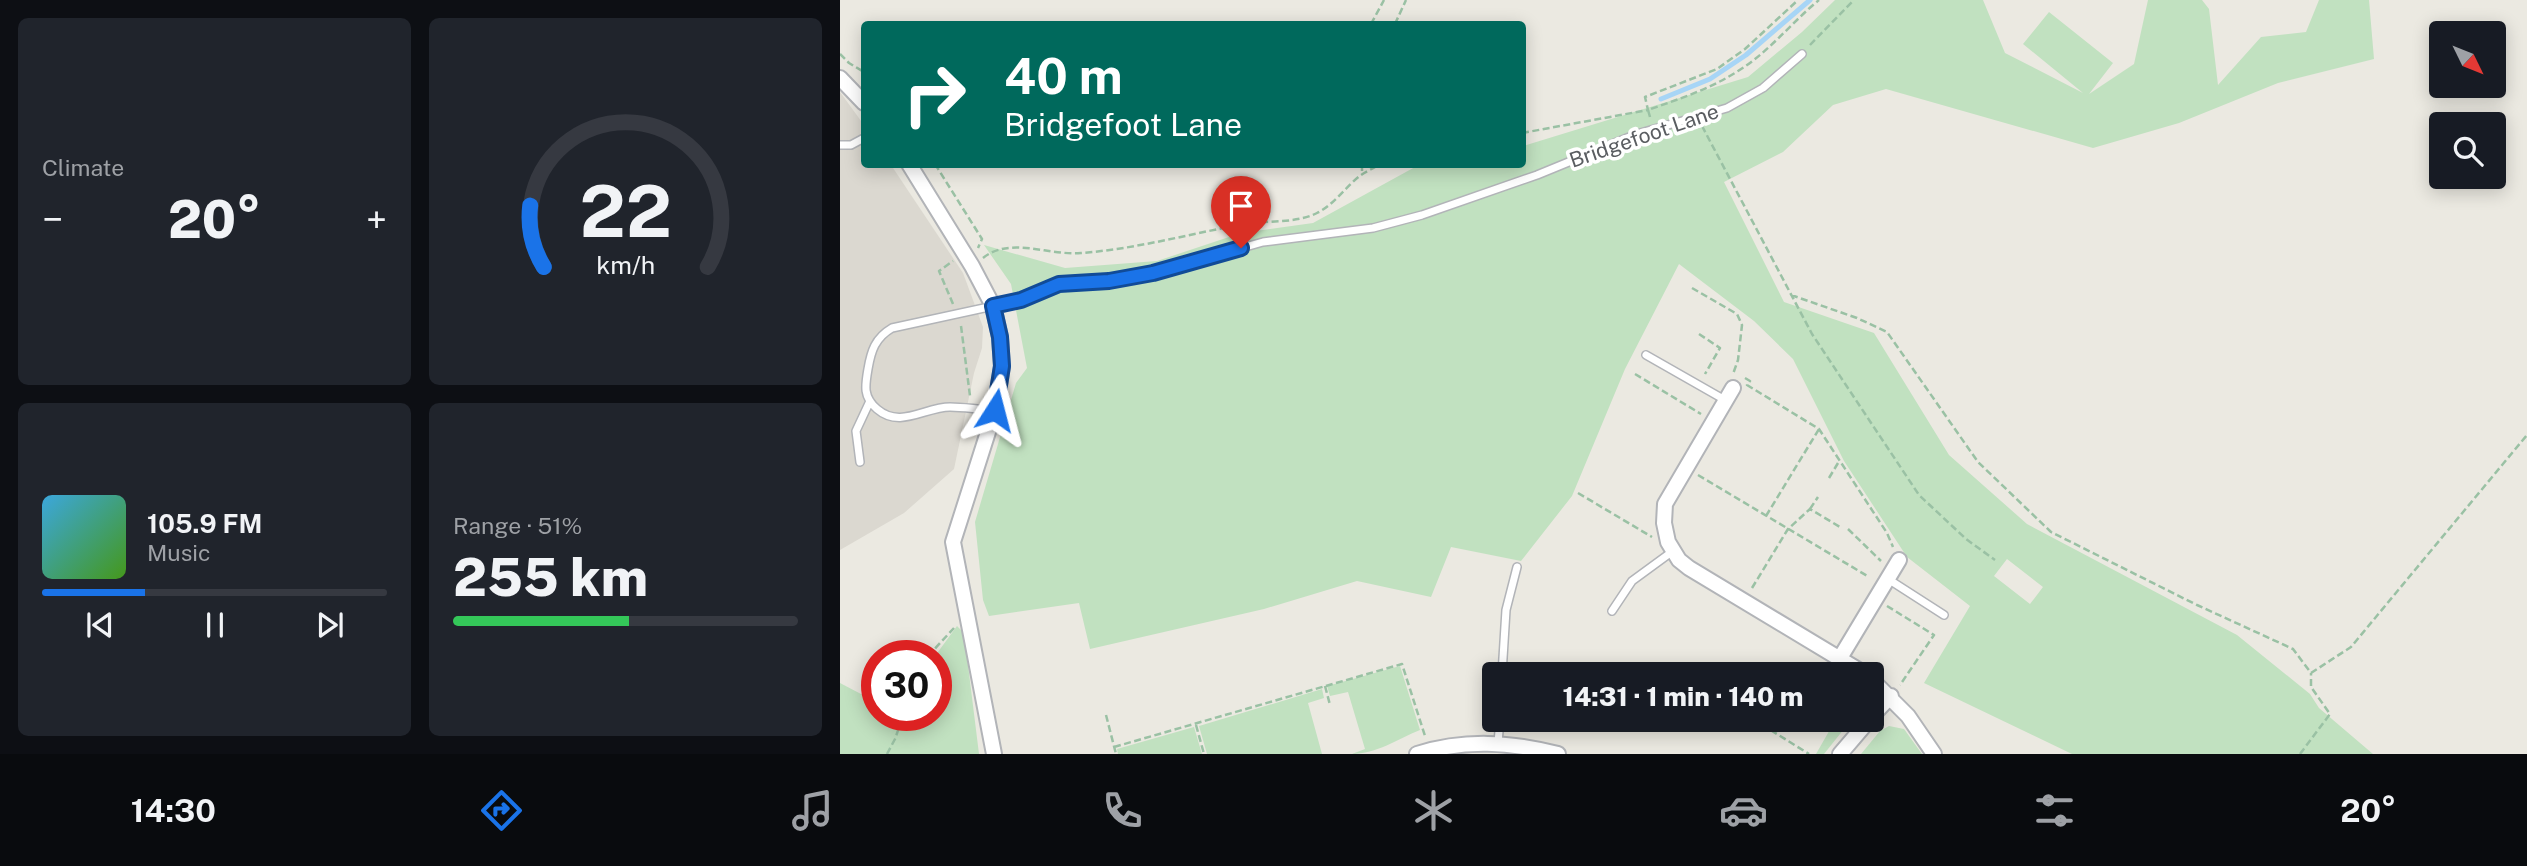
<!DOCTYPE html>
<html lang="en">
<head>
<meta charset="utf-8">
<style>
	:root { --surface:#171b24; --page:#20242c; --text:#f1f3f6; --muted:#9ea1a6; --line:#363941; --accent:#1a73e8 }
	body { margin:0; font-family:"Public Sans",sans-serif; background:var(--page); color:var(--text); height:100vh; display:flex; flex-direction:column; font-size:26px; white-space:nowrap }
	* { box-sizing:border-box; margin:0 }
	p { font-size:23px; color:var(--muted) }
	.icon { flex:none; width:38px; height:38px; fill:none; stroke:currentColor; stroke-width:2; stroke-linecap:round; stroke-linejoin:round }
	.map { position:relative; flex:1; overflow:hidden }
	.drawer { display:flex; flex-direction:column; gap:18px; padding:18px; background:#0d0f14; width:840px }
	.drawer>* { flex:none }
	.hud { position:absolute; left:21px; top:21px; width:665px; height:147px; border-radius:7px; box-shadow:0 4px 18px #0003; background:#00695c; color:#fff; overflow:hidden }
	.needle { width:46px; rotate:133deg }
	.fabs { position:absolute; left:1589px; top:21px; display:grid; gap:14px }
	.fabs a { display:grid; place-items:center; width:77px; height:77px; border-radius:7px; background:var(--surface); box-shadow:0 4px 18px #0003; font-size:35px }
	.speed { position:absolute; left:21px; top:640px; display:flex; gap:14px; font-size:35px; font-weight:700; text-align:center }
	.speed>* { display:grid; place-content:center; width:91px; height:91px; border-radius:50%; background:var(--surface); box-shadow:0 4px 18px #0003; line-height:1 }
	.speed .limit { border:10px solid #d22; background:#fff; color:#111 }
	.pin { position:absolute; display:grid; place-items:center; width:60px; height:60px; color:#fff; margin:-72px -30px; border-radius:50% 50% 50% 0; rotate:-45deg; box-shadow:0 0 7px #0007 }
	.pin .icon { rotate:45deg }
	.me { position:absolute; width:77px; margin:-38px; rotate:9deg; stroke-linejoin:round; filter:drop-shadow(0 0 5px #0008) }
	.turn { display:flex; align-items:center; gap:24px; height:147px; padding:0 28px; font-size:32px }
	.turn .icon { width:91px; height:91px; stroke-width:2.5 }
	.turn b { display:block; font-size:49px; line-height:60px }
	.big { font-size:52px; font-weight:800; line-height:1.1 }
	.drawer .tile { flex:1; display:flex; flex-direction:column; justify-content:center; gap:10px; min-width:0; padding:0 24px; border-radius:10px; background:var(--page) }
	.drawer .dial { align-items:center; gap:0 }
	.dial svg { height:182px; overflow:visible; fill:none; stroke:var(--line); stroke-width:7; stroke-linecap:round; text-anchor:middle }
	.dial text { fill:var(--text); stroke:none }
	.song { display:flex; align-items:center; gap:21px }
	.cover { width:84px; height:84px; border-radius:10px; background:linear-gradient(135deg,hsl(200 70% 55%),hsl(100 70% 35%)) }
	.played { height:7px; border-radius:4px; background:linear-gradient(90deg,var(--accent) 30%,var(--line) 30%) }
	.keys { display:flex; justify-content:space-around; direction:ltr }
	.heat { display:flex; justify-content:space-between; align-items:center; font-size:38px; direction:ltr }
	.charge { height:10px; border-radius:5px; background:linear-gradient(90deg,#34c759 51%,var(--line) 0) }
	.drawer .tiles { flex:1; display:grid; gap:18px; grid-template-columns:repeat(2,1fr) }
	.trip { position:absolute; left:642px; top:662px; width:402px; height:70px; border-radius:7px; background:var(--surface); box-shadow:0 4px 18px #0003; font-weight:800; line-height:70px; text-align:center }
	.tab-bar { display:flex; height:112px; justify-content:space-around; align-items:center; background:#090b0e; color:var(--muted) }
	.tab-bar .icon { width:49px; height:49px }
	.tab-bar .selected { color:var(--accent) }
	.tab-bar b { font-size:32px; color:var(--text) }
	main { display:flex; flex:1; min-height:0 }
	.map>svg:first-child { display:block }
</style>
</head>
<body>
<main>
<section class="drawer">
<div class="tiles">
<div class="tile"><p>Climate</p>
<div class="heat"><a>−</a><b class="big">20°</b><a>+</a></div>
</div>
<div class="tile dial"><svg viewBox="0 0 100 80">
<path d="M14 69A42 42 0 1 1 86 69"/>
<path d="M14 69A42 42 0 0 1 8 42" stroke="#1a73e8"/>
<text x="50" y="56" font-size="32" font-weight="700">22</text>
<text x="50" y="72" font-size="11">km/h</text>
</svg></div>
<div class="tile">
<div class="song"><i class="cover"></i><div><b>105.9 FM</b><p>Music</p></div></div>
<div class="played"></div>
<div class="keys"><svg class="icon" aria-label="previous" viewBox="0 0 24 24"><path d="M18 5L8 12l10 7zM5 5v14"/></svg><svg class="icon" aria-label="pause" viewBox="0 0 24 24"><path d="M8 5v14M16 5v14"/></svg><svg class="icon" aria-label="next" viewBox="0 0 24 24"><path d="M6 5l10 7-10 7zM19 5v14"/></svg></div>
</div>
<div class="tile"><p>Range · 51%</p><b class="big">255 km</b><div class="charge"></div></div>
</div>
</section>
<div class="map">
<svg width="1687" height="754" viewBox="0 0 1687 754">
	<rect width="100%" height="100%" fill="#ebe9e1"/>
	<path fill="#dbd8d0" d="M0 92 24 125V164L51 165 123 273 143 327 142 348 134 373 114 469 64 513 0 550Z"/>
	<path fill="#c1e1c0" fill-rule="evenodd" d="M995 0H1143L1165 53 1243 93 1183 44 1209 12 1273 63 1249 94 1294 64 1308 0H1362L1369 9 1378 85 1421 37 1466 32 1479 0H1529L1534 59 1438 83 1339 123 1253 148 1046 89 993 105 943 152 884 182 944 302 1034 333 1109 455 1187 524 1397 635 1470 694 1479 708 1533 754H1232L1084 683 1130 606 1067 557 1004 461 953 359 914 321 839 264 785 369 732 496 681 561 611 547 591 597 517 581 424 609 250 649 239 603 149 616 143 600 135 522 176 383 187 368 171 284 144 245 225 268 317 261 401 233 473 223 575 167 682 164 683 146 908 77 962 32ZM1167 559 1203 587 1190 604 1154 576Z
		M117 626 124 633 139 754H0V683L21 694 37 690V716H96L95 656Z
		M560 666 580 730C558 739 536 754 512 754L525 749 508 692 490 696 487 686Z
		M482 689 484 698 468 703 482 754H367L359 726Z
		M996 719H1012L984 754H976Z
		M1049 726 1064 729 1082 754H1021L1040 731Z
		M354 727 362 754H278L277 749Z"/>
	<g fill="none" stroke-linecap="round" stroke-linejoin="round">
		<path stroke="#a7d5f6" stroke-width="5" d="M821 99 870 79 906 55 970 0"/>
		<g stroke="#b2b4b8" stroke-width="10">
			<path id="lane" d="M0 145H11L24 138
				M806 355 885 400
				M154 410C140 410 125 407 110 407 85 407 60 429 37 409 23 397 25 386 28 369 31 351 35 338 52 328L181 300 219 284 269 281 313 273 423 242 533 228 582 215 697 175 797 134 887 108 923 88 962 54
				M20 462 16 431 30 401
				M1048 579 1104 615
				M772 611 792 581 833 551
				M662 674 666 610 677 567
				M658 743 660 719"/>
		</g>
		<g stroke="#b2b4b8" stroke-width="18">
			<path id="street" d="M0 78 24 103
				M69 164 132 266 153 306 160 337 162 367 155 410 113 542 154 754
				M893 388 825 504 824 523 828 542 839 560 849 568 1025 674
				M1000 658 1059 560
				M1032 680 1068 716 1094 754
				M1032 716 1051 696
				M577 754C625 739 670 742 718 754
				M1000 754 1030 719"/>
		</g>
		<path stroke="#9ac1a4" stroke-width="2.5" stroke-dasharray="7 3.5" stroke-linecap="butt" d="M531 24 544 0
			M555 24 566 0
			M970 45 1014 0
			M0 54 9 63 24 72
			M810 117 808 110C839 99 870 89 898 71 929 52 951 23 979 0
			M862 126 972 334 1079 495 1126 539 1155 560
			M682 133 808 110 805 97 877 69 905 49 958 0
			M95 164 142 239 138 248
			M522 164V174
			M143 258C170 236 209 256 241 253 296 249 349 234 404 224 427 220 455 224 477 213 495 204 506 186 521 175 527 171 534 168 540 164
			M852 288 897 314 902 325 898 360 893 374
			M951 295 1017 318 1047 332 1138 462 1211 532 1357 605 1453 649 1471 673 1511 647 1687 435
			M113 304 99 271 113 261
			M121 326 130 396
			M859 334 880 348 865 374
			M795 374 861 414
			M905 378 910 381 907 385 979 429 1047 533 1053 547
			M858 475 1029 577
			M989 478 998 463
			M738 493 812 537
			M970 509 978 497
			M926 516 979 429
			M1008 529 1041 561
			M912 588 948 529 970 509 1000 527
			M1047 606 1094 635 1060 685
			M88 656 114 628
			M485 686 490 705
			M266 715 276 754
			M913 719 969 754
			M356 725 364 754
			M274 747 562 664 585 736
			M47 754 55 739 63 716
			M1460 754 1490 714 1471 687V673"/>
		<use href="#lane" stroke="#fff" stroke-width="7"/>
		<use href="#street" stroke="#fff" stroke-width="14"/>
	</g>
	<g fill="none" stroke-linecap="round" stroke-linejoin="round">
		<g stroke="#114b97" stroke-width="18">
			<path id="route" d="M155 410 162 366 160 337 153 306 181 300 219 284 269 281 313 273 401 248"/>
		</g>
		<use href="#route" stroke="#1a73e8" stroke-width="12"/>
	</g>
	<g text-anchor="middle" stroke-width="7" stroke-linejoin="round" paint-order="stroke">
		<g font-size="21" fill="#5a5d61" stroke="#fff">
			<text transform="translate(804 136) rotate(-19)" y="7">Bridgefoot Lane</text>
		</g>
	</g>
</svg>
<div class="fabs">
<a><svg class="needle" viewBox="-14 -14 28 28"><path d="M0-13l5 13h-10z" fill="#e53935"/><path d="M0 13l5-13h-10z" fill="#9ea1a6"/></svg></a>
<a><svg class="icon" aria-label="search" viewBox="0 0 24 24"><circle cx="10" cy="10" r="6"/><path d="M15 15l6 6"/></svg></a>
</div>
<div class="speed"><div class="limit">30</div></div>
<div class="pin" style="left:401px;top:248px;background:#d93025"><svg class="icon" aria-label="arrive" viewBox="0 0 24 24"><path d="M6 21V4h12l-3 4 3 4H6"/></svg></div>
<svg class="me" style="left:155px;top:410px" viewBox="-20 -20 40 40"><path d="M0-17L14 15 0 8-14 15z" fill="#1a73e8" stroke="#fff" stroke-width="4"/></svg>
<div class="trip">14:31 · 1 min · 140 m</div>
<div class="hud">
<div class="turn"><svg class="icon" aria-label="right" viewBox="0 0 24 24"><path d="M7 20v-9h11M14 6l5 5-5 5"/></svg><div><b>40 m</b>Bridgefoot Lane</div></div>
</div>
</div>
</main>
<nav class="tab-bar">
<b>14:30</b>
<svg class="icon selected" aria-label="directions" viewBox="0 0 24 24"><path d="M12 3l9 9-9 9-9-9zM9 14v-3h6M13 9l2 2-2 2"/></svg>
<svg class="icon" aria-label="music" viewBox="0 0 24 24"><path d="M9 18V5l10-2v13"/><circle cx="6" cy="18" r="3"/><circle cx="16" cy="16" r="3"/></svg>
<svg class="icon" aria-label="phone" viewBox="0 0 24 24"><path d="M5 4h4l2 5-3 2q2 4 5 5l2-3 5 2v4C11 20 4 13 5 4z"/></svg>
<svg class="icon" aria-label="climate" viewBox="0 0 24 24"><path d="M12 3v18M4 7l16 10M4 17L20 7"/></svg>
<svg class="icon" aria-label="car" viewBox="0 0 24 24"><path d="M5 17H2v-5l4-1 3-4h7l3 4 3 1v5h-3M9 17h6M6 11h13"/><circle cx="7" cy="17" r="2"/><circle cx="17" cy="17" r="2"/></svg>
<svg class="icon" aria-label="filters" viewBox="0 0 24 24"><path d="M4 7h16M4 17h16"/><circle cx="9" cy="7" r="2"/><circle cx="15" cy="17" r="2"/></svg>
<b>20°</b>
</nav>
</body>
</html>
